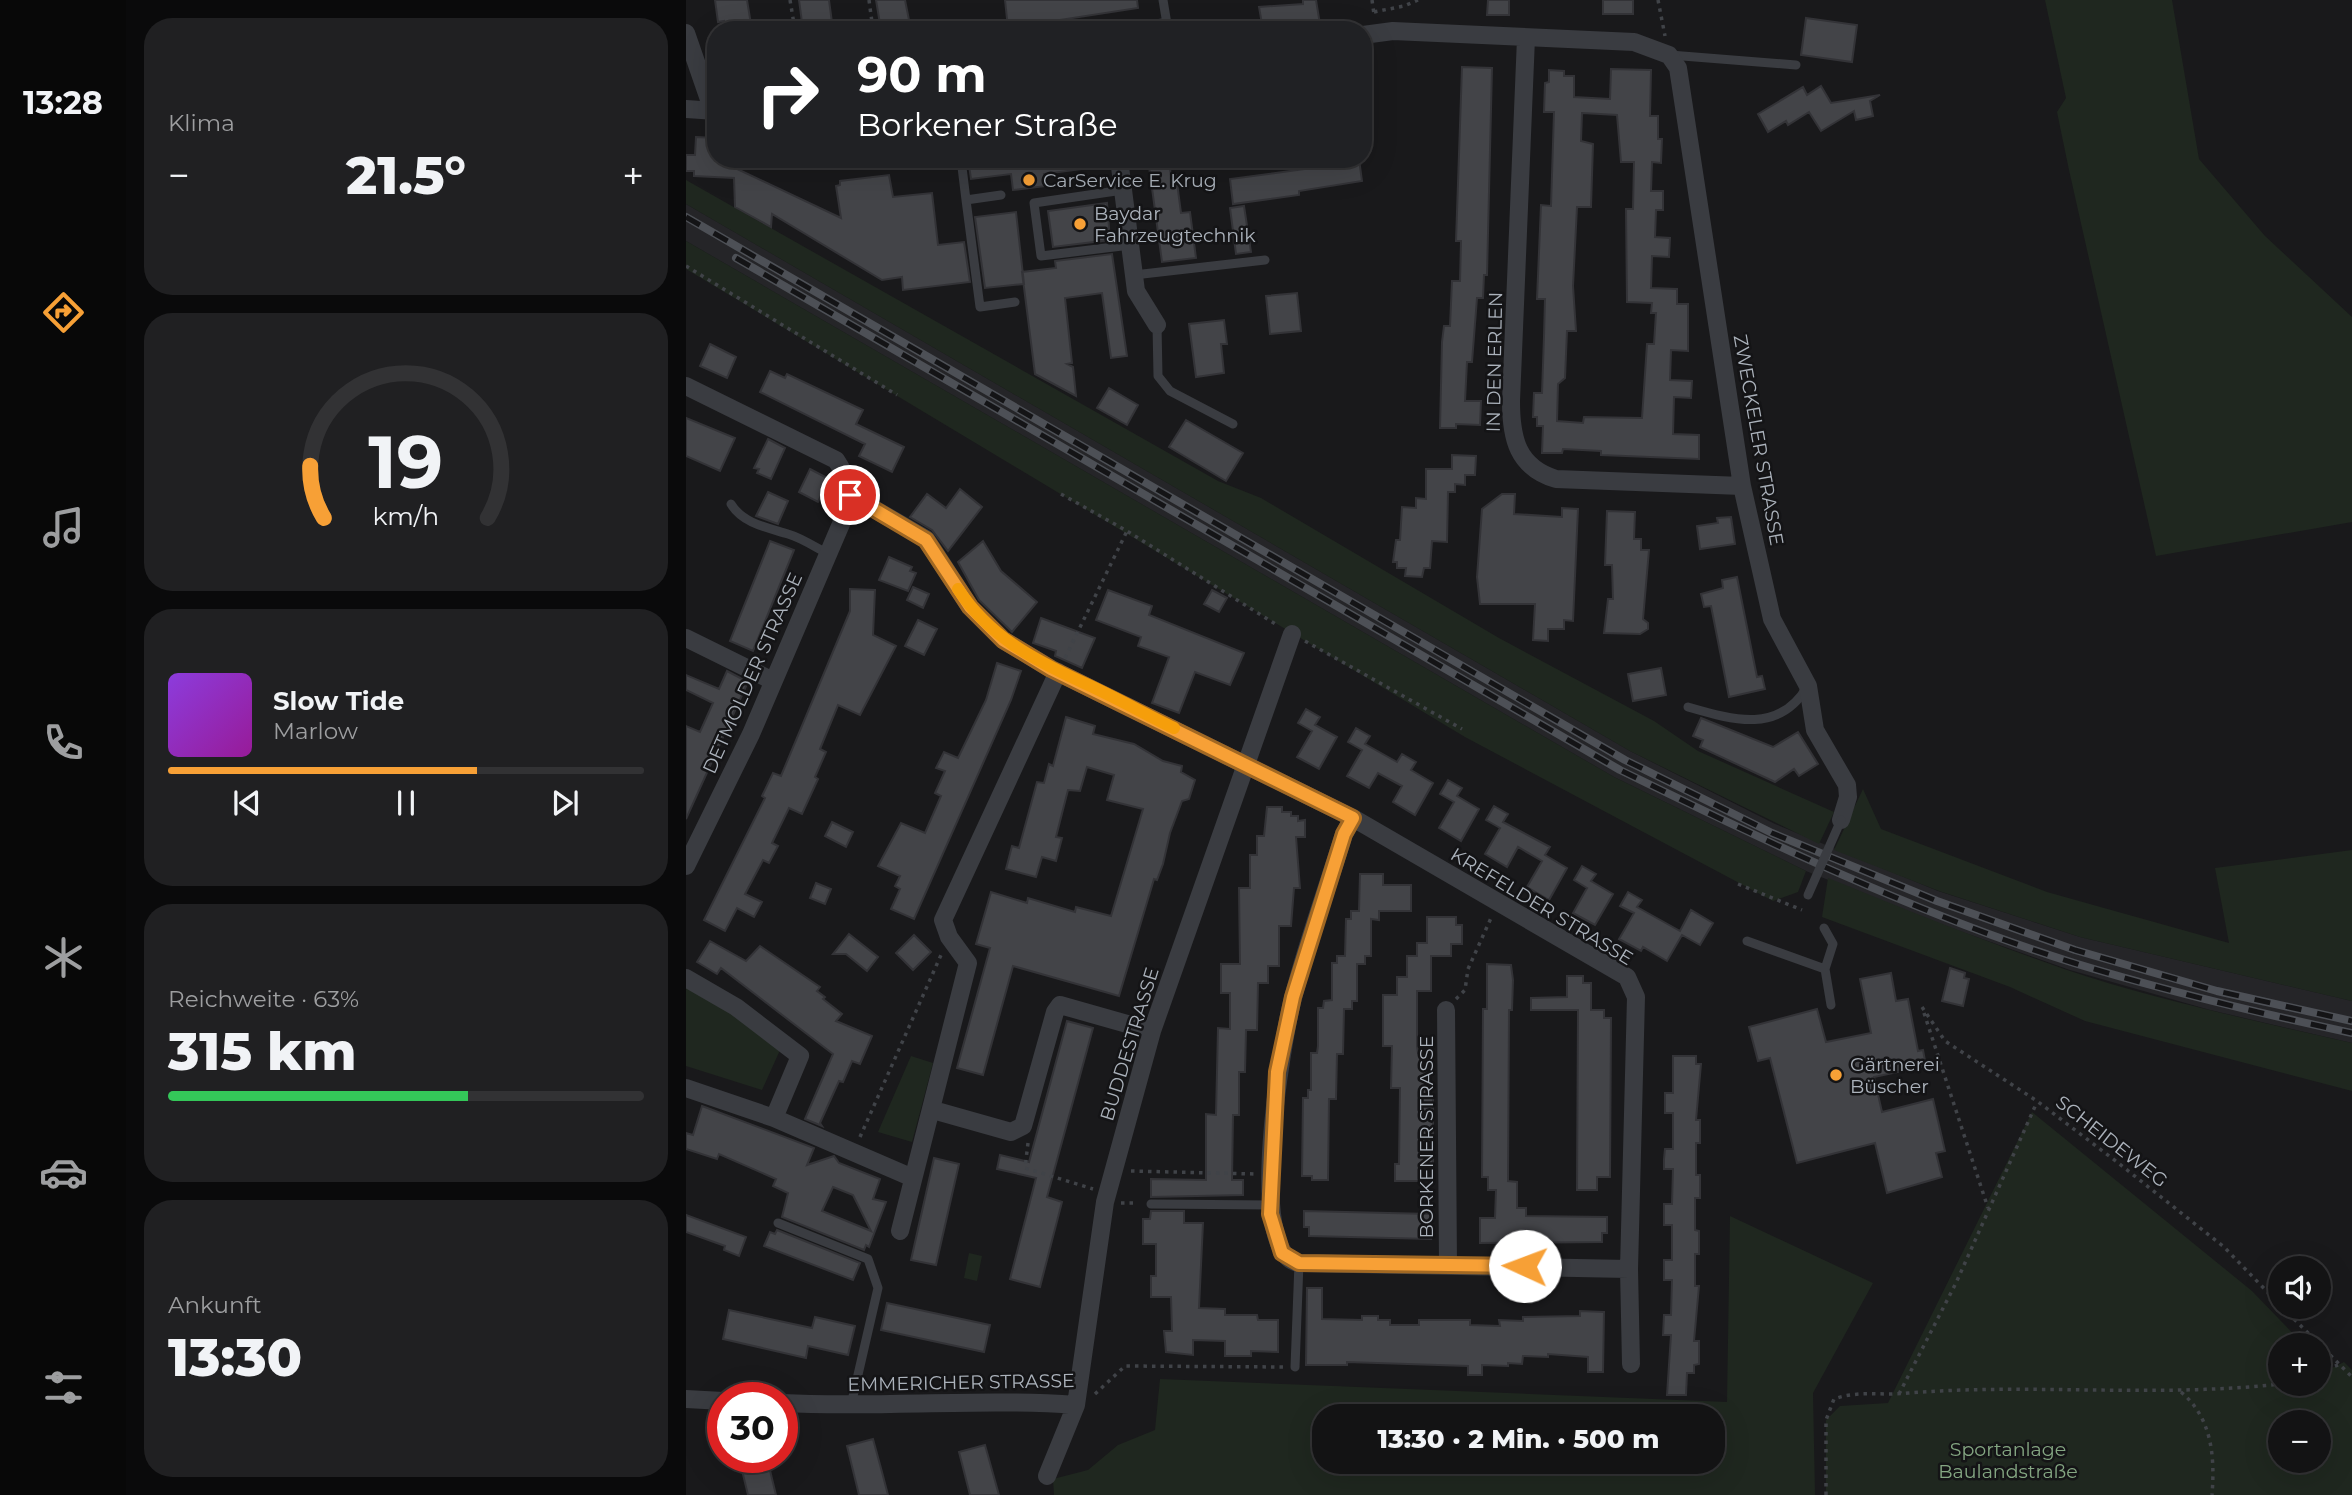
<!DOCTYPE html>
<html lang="de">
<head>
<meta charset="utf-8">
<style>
	:root { --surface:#131314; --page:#202022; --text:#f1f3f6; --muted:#9d9ea0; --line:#323234; --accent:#f7a036 }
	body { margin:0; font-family:Montserrat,sans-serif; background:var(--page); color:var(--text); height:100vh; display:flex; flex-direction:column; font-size:26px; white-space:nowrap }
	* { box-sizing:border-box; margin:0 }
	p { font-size:23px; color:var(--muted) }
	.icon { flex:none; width:38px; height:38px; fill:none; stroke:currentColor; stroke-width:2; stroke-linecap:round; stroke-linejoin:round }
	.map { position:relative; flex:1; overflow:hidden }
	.details { display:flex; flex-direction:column; gap:18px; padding:18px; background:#0a0a0b; width:560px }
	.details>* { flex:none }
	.banner { position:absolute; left:21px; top:21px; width:665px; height:147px; border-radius:28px; box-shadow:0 7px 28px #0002,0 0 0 2px var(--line); background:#202124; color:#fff; overflow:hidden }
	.controls { position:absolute; left:1582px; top:1256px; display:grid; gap:14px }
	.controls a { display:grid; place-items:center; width:63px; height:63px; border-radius:50%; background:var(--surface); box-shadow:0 7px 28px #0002,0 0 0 2px var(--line); font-size:35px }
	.speed { position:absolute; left:21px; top:1382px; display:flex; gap:14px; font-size:35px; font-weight:700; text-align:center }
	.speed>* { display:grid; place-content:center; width:91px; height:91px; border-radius:50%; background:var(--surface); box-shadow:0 7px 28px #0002,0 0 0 2px var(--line); line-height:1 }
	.speed .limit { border:10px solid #d22; background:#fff; color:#111 }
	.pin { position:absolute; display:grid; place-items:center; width:60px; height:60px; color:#fff; margin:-30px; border:4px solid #fff; border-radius:50%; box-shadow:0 2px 7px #0007 }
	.me { position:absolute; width:77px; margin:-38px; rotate:272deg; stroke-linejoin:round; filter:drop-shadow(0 0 5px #0008) }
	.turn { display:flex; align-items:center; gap:24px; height:147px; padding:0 35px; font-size:32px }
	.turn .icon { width:91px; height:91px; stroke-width:2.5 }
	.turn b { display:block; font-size:49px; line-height:60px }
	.big { font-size:52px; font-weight:800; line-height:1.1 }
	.details .widget { flex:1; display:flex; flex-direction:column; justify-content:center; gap:10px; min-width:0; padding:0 24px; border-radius:28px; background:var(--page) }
	.details .dial { align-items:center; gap:0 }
	.dial svg { height:182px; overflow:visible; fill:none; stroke:var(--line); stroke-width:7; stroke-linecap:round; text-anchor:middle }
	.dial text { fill:var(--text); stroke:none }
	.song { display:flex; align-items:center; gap:21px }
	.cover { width:84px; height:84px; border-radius:10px; background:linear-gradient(135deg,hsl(270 70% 55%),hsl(300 70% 35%)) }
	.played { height:7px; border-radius:4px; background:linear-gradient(90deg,var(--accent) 65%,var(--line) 65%) }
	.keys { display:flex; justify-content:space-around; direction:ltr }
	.heat { display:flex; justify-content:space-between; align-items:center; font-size:38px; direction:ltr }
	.charge { height:10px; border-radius:5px; background:linear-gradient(90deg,#34c759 63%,var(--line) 0) }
	.trip { position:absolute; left:626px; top:1404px; width:413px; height:70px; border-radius:28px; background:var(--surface); box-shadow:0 7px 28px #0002,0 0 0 2px var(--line); font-weight:800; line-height:70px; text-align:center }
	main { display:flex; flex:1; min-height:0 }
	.tab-bar { display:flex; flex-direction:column; width:126px; justify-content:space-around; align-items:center; background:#080808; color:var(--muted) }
	.tab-bar .icon { width:49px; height:49px }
	.tab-bar .on { color:var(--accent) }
	.tab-bar b { font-size:32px; color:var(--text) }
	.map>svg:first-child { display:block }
</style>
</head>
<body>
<main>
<nav class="tab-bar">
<b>13:28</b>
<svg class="icon on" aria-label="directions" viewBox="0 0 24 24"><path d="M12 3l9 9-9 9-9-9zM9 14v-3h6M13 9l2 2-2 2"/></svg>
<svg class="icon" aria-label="music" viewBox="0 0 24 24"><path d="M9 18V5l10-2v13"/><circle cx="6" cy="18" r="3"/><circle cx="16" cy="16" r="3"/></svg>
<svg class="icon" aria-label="phone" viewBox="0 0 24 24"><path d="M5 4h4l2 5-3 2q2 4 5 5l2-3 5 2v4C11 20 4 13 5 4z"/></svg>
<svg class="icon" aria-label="climate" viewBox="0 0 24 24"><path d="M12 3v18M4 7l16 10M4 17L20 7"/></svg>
<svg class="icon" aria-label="car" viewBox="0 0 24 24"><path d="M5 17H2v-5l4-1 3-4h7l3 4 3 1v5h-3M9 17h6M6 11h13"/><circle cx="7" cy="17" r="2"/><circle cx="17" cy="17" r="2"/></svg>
<svg class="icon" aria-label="filters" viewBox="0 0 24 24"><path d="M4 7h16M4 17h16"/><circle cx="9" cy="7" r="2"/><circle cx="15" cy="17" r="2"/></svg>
</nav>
<section class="details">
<div class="widget"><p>Klima</p>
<div class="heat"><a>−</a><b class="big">21.5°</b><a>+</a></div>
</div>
<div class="widget dial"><svg viewBox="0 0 100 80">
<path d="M14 69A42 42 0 1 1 86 69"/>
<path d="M14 69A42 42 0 0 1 8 46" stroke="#f7a036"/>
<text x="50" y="56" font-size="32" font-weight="700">19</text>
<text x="50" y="72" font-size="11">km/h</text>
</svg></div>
<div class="widget">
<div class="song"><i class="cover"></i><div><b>Slow Tide</b><p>Marlow</p></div></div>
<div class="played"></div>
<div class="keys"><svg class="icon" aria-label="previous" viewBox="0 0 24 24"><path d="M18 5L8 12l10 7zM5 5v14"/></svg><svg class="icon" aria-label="pause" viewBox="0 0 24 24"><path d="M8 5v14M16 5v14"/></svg><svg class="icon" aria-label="next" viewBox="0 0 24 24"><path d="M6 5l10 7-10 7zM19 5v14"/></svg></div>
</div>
<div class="widget"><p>Reichweite · 63%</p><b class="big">315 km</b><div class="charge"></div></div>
<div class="widget"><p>Ankunft</p><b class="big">13:30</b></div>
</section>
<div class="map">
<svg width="1666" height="1495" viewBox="0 0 1666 1495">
	<rect width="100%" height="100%" fill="#19191b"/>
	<path fill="#252528" d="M0 204 944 751 1089 824 1252 891 1394 937 1666 1001V1043L1524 1010 1384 970 1245 921 1120 871 928 777 0 241Z"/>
	<path fill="#1f271f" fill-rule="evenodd" d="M1359 0H1486L1513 159 1579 236 1666 317V522L1470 556 1383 170 1371 112 1380 98Z
		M0 180 532 481 575 498 813 638 968 721 1012 751 1148 812 1133 844 944 751 0 204Z
		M0 241 928 777 1120 871 1112 892 1087 901 779 737 0 269Z
		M1177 789 1195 829 1361 892 1543 943 1529 868 1666 850V1001L1394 937 1253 891 1148 850Z
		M1142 878C1221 910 1300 942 1381 970 1474 1001 1571 1021 1666 1043V1091L1399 1021 1324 987 1136 917Z
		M0 987 50 1015 95 1048 76 1090 0 1066Z
		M225 1056 247 1063 226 1142 192 1132Z
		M1346 1112 1566 1291 1619 1346H1594V1384H1633V1361L1642 1370 1658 1362 1666 1370V1495H1140V1420L1154 1406 1202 1403ZM1594 1423H1633V1461H1594Z
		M1044 1216 1187 1283 1127 1393 1129 1495H368L367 1479 402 1470 432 1445 469 1430 474 1379 1041 1402ZM639 1416H1027V1461H639Z
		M283 1253 296 1256 291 1281 278 1278Z"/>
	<path fill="#434448" stroke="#333337" stroke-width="2" fill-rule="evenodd" d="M29 0H61L66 30H39L38 21 32 22Z
		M113 0H143L147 30H117Z
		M190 0H219L225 30H195Z
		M319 0H451L452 8 322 28Z
		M617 0H630L634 24 577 30 573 7 617 4Z
		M802 0H823V15H801Z
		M917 0H947V14H917Z
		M1120 18 1171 25 1166 62 1115 55Z
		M776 67 806 68 801 275H798L797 298H791L786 362H781L779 401H795L794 425 770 424V428H754L756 342 758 326H764L766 281H774L775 241H770Z
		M925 69 965 70 964 116H972V139H976L975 163 966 162 965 191H977V210H970L969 237 984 238 983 257 966 256 965 288 991 289V304H1002V351L985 350 984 380 1006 381 1005 398 988 397 987 434 1013 435V459L915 455V451L877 449 876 453H856L857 426H851V417H847L848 393H856L858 336 859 299H851L855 205 865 206 868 112H858L859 83 863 82V70L878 71V76H888V97L924 99ZM896 113 931 115 935 162H948L947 209H940L941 302 966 303 965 313H970L968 344H961L956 418 898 417 897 423 871 421 872 384 879 378 881 331H890L887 286 891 207H905L907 144 895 141Z
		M1135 86 1145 103 1194 95 1184 101 1187 116 1170 120 1168 111 1135 131 1123 112 1102 125 1100 121 1082 132 1072 114 1117 87 1121 95Z
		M10 137 30 138V159L155 218 150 186 154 185V181L203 175 207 197 246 193 252 245 278 242 284 282 217 290 216 277 196 280 86 214 85 227 49 207 48 178 8 176V171H0V155H9Z
		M282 159H403L404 168 358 174 360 186 327 190 325 174 285 179Z
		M633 159H673L676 181 613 191V195L547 204 544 179 634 167Z
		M483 163 485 175H490L495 213 504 212 510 258 476 262 463 166Z
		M421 203 424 240 367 247 362 211Z
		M558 206 565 252 550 254 544 208Z
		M330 212 338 284 299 288 289 217Z
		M426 254 441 356 425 358 416 293 379 298 386 363 381 364 387 367 390 396 349 374 336 272 370 268 369 261Z
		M611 293 615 331 584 334 580 296Z
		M538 320 541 344H535L538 373 510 377 503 324Z
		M24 344 50 357 41 378 14 366Z
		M84 371 99 378 101 374 177 410 170 424 218 447 206 472 173 456 179 444 74 392Z
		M423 388 452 405 441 425 411 408Z
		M0 418 49 438 34 471 0 456Z
		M500 420 557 453 540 481 483 447Z
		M82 439 99 448 85 479 71 473 73 469 68 468Z
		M766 455 790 456 789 475H779V485L769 484V492H762L761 542 746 541 744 568H738L736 577 719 576 720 568H711V562H707L710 540H714L716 507 730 508V498L740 499V469H766Z
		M124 469 143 479 132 502 113 492Z
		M274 489 296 507 262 551 246 530 224 517 241 494 260 508Z
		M82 492 102 501 92 524 70 516Z
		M816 494H829L828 514 876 517V508L892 509 887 621 878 620V629H862V641L847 640 849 604H794L791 577 796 509Z
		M921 511 949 512 948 539H955V550H963L957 619 962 623V629L954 634 918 633 922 599H927L926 565H919Z
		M1045 517 1049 544 1014 549 1011 526 1032 523 1031 518Z
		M84 541 108 550 67 651 44 641Z
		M297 541 315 571 351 602 326 632 293 600 272 562Z
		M203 557 226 567 224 571 230 573 222 591 193 580Z
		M1051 577 1071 677 1076 676 1079 689 1043 697 1025 606 1018 607 1015 594 1037 588 1036 580Z
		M227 587 243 594 237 608 221 600Z
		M164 589 189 590 187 635 210 646 174 715 152 705 134 749 140 752 129 777 132 779 116 814 103 808 86 843 92 846 83 863 77 860 59 894 76 902 68 917 51 908 39 931 18 920 79 798 76 796 87 773 95 776 164 611Z
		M422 590 466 606 463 615 558 653 544 685 509 672 493 713 466 703 483 657 452 646 455 637 410 620Z
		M526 590 541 598 533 612 518 604Z
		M355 618 409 638 396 668 369 656 370 651 347 643Z
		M232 620 251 629 238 655 219 646Z
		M311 663 335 671 325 700 228 919 205 909 214 889 209 886 214 876 192 866 215 823 239 833 255 796 249 793 259 771 250 768 258 752 272 758 300 700Z
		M975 668 980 695 947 701 942 674Z
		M41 671 62 682 0 819V726L14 732 27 703 0 690V675L33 689Z
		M620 709 634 717 629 725 651 737 633 769 611 757 626 731 612 723Z
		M380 717 409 726 407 734 448 744 477 761 496 766 495 772 509 780 503 799 496 801 484 833 477 864 471 880 468 879 433 996 327 966 297 1075 271 1068 304 948 290 944 305 892 341 903 342 898 389 912 390 907 425 916 457 809 421 800 428 775 401 767 394 791 382 790 370 837 376 838 370 861 356 857 350 877 320 869 326 846 333 848 351 782 358 783 363 764 367 766Z
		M1015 718 1087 747 1112 732 1132 764 1113 776 1108 769 1089 782 1014 747 1017 740 1007 736Z
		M670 728 684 736 679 744 711 762 716 754 730 762 725 770 747 783 729 815 707 802 716 786 692 773 683 788 661 776 676 750 662 742Z
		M762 780 776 788 771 796 793 809 775 841 753 828 768 802 754 794Z
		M808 806 822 814 817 822 864 847 859 855 881 868 863 900 841 887 856 861 832 847 821 867 799 854 814 828 800 820Z
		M581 807H596V812H605V816H612V821L619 820V837H610L614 888H608L605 926H593V966H582V983H572L571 1030H560L559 1072H553V1115H547L546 1180H557V1195L465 1197V1179L520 1180V1114L530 1115 532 1028 544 1029V993H535V964H554L553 888H564V855H571V836H578Z
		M146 822 167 832 160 847 139 836Z
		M896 866 910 874 905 881 927 894 909 925 887 913 901 888 888 880Z
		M674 874H697V885H725V911H693V920L685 919V956H679V964H671V1001H666V1009H658L657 1054H651L650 1099H643L642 1180H626V1176H616L617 1098H622V1090H625V1053H631L632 1046V1008H637L638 1001 646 1000V963H651V956H659L660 919H665V911H673Z
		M130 883 145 889 139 904 124 898Z
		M942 892 956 900 951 907 994 931 1005 910 1027 923 1014 945 996 935 981 961 957 947 955 951 933 939 948 913 934 906Z
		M741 917H770V925H776V944H765V956H745V991H731V1046L732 1053H740V1096H747V1165H736V1181H709V1164H713L714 1088H705L706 1046H697V995H711V977H721V956H731V943H741Z
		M163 934 192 957 181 971 160 954H147Z
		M228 935 245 952 227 970 210 953Z
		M24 941 60 961 74 946 134 987 131 991 139 997 137 999 156 1014 150 1021 186 1036 174 1064 166 1061 157 1082 153 1081 134 1123 136 1126 119 1119 147 1054 35 968 31 974 11 962Z
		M801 964 825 965 827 980 826 1010H823L822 1181 831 1182V1208H840V1216L921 1217V1233H916V1242L794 1243V1218H809L810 1190H802V1177H796L797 1009H801Z
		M1264 968 1279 973 1278 978 1283 979 1277 1006 1256 1001Z
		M1205 973 1210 1001 1222 999 1232 1051 1237 1050 1240 1066 1188 1077 1196 1112 1247 1099 1259 1151 1250 1153 1256 1177 1201 1193 1189 1143 1111 1163 1084 1058 1072 1061 1063 1027 1131 1009 1140 1042 1185 1033 1174 979Z
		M881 976H897V983H905V1010H918V1018H925L924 1177H911V1190H891L892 1010H845V998L881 997Z
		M381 1021 407 1028 361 1197 376 1202 354 1287 324 1279 350 1178 311 1169 314 1155 343 1162Z
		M987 1056H1010V1064H1015L1010 1120H1014V1143H1010V1175H1014V1198H1009V1230L1013 1231V1254H1009V1286H1013L1008 1341H1013V1364L1008 1365V1373H1001L1000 1395H981L985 1335H977L978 1315H985L986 1280H978V1260H986V1225H978V1204H986L987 1169H978V1159L979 1149H987V1113H979V1093H987Z
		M16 1106 128 1148 121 1165 148 1156 153 1163 194 1179 187 1199 200 1202 183 1247 180 1245 178 1250 96 1217 102 1193 87 1186 90 1179 33 1154 31 1159 0 1149V1133L7 1135ZM147 1187 167 1195 185 1231 136 1211Z
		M248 1158 273 1164 250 1265 225 1260Z
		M465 1211H498V1223H517L513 1308 539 1309V1315H571L572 1320H592V1352L565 1351V1356H539V1341L507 1340V1355L480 1352 478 1331H486L485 1297H465V1276H470V1244H457V1219H464Z
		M618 1211 745 1214V1239L623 1236V1227H618Z
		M0 1215 60 1237 53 1256 38 1250 39 1246 0 1232Z
		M91 1230 174 1263 167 1280 78 1246 84 1232 89 1234Z
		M621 1288H636V1319L676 1320V1316H692V1320H704V1325H733V1320H784V1325L814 1326 813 1320 837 1321V1317L894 1316V1311L918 1312 917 1372H902V1357L862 1354V1357L837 1356 836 1364 822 1363V1366L796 1365V1375H782V1366L661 1362V1365H620Z
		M201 1303 304 1325 298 1352 195 1330Z
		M43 1310 126 1328 129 1317 169 1326 162 1355 122 1346 120 1358 37 1339Z
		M187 1439 196 1472 202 1495H173L161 1446Z
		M299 1445 313 1495H284L273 1452Z
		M53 1458H81L90 1495H62Z"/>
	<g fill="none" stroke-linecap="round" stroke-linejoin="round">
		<path stroke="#404348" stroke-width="3.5" stroke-dasharray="3.5 5" stroke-linecap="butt" d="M104 0 109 30
			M183 0 187 30
			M686 0 688 14
			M972 0 979 36
			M688 12 718 6 732 0
			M0 266 211 395
			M375 494 441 531 591 625
			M619 641 776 729
			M379 658 441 531
			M1052 884 1116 910
			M770 999 779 990 782 969 805 918
			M1236 1007 1259 1041 1351 1101 1431 1162 1538 1247 1594 1305
			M1238 1013 1302 1208
			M174 1137 255 955
			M342 1143 339 1168 407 1189
			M445 1171 570 1174
			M435 1203H452
			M1596 1307 1666 1377
			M1633 1372 1652 1365
			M1495 1392C1526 1418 1529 1456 1526 1495
			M409 1394 439 1366 597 1367
			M1213 1394 1270 1283 1351 1102
			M1140 1495V1420L1148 1399C1173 1390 1196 1396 1222 1393 1346 1383 1470 1398 1594 1384"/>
		<path stroke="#3a3c41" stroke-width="9" d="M477 0 482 30
			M438 30 481 22
			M984 55 1110 65
			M275 159 280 200 315 195
			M437 190 348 203 355 256 444 245
			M280 200 294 307 329 302
			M448 275 579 260
			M471 325 472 376 484 391 547 424
			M45 504C57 524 83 528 102 534 116 538 129 547 142 554
			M1002 707C1047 720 1093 734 1121 687
			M1138 928 1147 944 1139 969 1145 1005
			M1061 941 1139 969
			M465 1204 585 1205
			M92 1223 182 1259 192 1288 165 1405
			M609 1367 613 1263"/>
		<path stroke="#3a3c41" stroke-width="18" d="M0 33 27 111
			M677 35 707 31 948 42 983 55 992 68 1056 486 1086 619 1122 686 1129 730 1161 785 1162 797 1155 820
			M840 38 825 401C825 438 831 467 870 479L1056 486
			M0 109 30 111
			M433 159 450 291 471 325
			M0 386 150 460C162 478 165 489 161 510L65 734 0 866
			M164 495 240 539 284 607 317 640 365 669 667 818 941 977 950 997 943 1269 945 1364
			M0 638 87 681
			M667 818 658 834C641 889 621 943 607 998 597 1037 558 1256 613 1263L943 1269
			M0 978 50 1007 114 1056 88 1118
			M760 1010 762 1264
			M0 1088 88 1118 227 1178
			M247 1110 325 1132 337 1126 369 1012 374 1005 466 1031
			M214 1231 282 963 263 937 257 920 372 672
			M0 1399 37 1401
			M96 1403C194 1408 292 1398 390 1405
			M361 1476 390 1405 419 1202 466 1031 606 634"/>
		<g stroke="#4d5056" stroke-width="8">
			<path id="rail" d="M0 217 939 760 1086 833 1251 901 1389 950 1531 991 1666 1021
				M50 258 934 770C1081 842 1231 914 1388 963 1480 991 1572 1013 1666 1033"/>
		</g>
		<use href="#rail" stroke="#141416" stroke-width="5" stroke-dasharray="16" stroke-linecap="butt"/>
		<path stroke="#3a3c41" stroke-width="9" d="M1122 895 1155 820"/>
	</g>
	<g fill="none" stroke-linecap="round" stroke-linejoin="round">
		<g stroke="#a16823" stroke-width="18">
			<path id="route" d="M164 495 240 540 284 607 317 640 365 669 667 818 658 834 607 997 591 1072 584 1214 596 1253 613 1263 839 1266"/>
		</g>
		<use href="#route" stroke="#f7a036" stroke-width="12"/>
		<path stroke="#f59e0b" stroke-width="12" d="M272 589C303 636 346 659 396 682 427 696 457 713 488 728"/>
	</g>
	<g fill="#f7a036" stroke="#141416" stroke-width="2.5">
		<circle cx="343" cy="180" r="7"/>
		<circle cx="394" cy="224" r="7"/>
		<circle cx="1150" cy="1075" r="7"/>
	</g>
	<g text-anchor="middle" stroke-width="5" stroke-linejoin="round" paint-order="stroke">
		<g font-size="19" fill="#abb2bb" stroke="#141416" text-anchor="start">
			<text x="357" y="187">CarService E. Krug</text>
			<text x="408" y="220">Baydar<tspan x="408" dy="22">Fahrzeugtechnik</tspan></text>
			<text x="1164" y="1071">Gärtnerei<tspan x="1164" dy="22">Büscher</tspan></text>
		</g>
		<g font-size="19" fill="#abb2bb" stroke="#141416">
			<text transform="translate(808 362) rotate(-89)" y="7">IN DEN ERLEN</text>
			<text transform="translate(1073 440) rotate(80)" y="7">ZWECKELER STRASSE</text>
			<text transform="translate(66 673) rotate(-66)" y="7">DETMOLDER STRASSE</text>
			<text transform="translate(856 906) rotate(31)" y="7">KREFELDER STRASSE</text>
			<text transform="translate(443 1044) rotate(-73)" y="7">BUDDESTRASSE</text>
			<text transform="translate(740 1137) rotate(-90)" y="7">BORKENER STRASSE</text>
			<text transform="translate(1426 1141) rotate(38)" y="7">SCHEIDEWEG</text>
			<text transform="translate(275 1382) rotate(-1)" y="7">EMMERICHER STRASSE</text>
		</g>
		<g font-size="19" fill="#84a682" stroke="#141416">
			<text x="1322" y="1456">Sportanlage<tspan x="1322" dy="22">Baulandstraße</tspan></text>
		</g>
	</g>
</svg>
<div class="controls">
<a><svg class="icon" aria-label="sound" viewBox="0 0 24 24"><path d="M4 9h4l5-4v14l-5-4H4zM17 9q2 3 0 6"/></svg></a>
<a>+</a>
<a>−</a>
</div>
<div class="speed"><div class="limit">30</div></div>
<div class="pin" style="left:164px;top:495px;background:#d93025"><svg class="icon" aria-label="arrive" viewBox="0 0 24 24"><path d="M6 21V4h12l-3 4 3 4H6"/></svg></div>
<svg class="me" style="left:839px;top:1266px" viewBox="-20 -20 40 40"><circle r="19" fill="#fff"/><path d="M0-13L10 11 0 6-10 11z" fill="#f7a036"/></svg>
<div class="trip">13:30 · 2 Min. · 500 m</div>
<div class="banner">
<div class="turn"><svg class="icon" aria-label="right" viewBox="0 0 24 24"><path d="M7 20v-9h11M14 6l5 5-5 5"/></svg><div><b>90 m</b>Borkener Straße</div></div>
</div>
</div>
</main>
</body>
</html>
